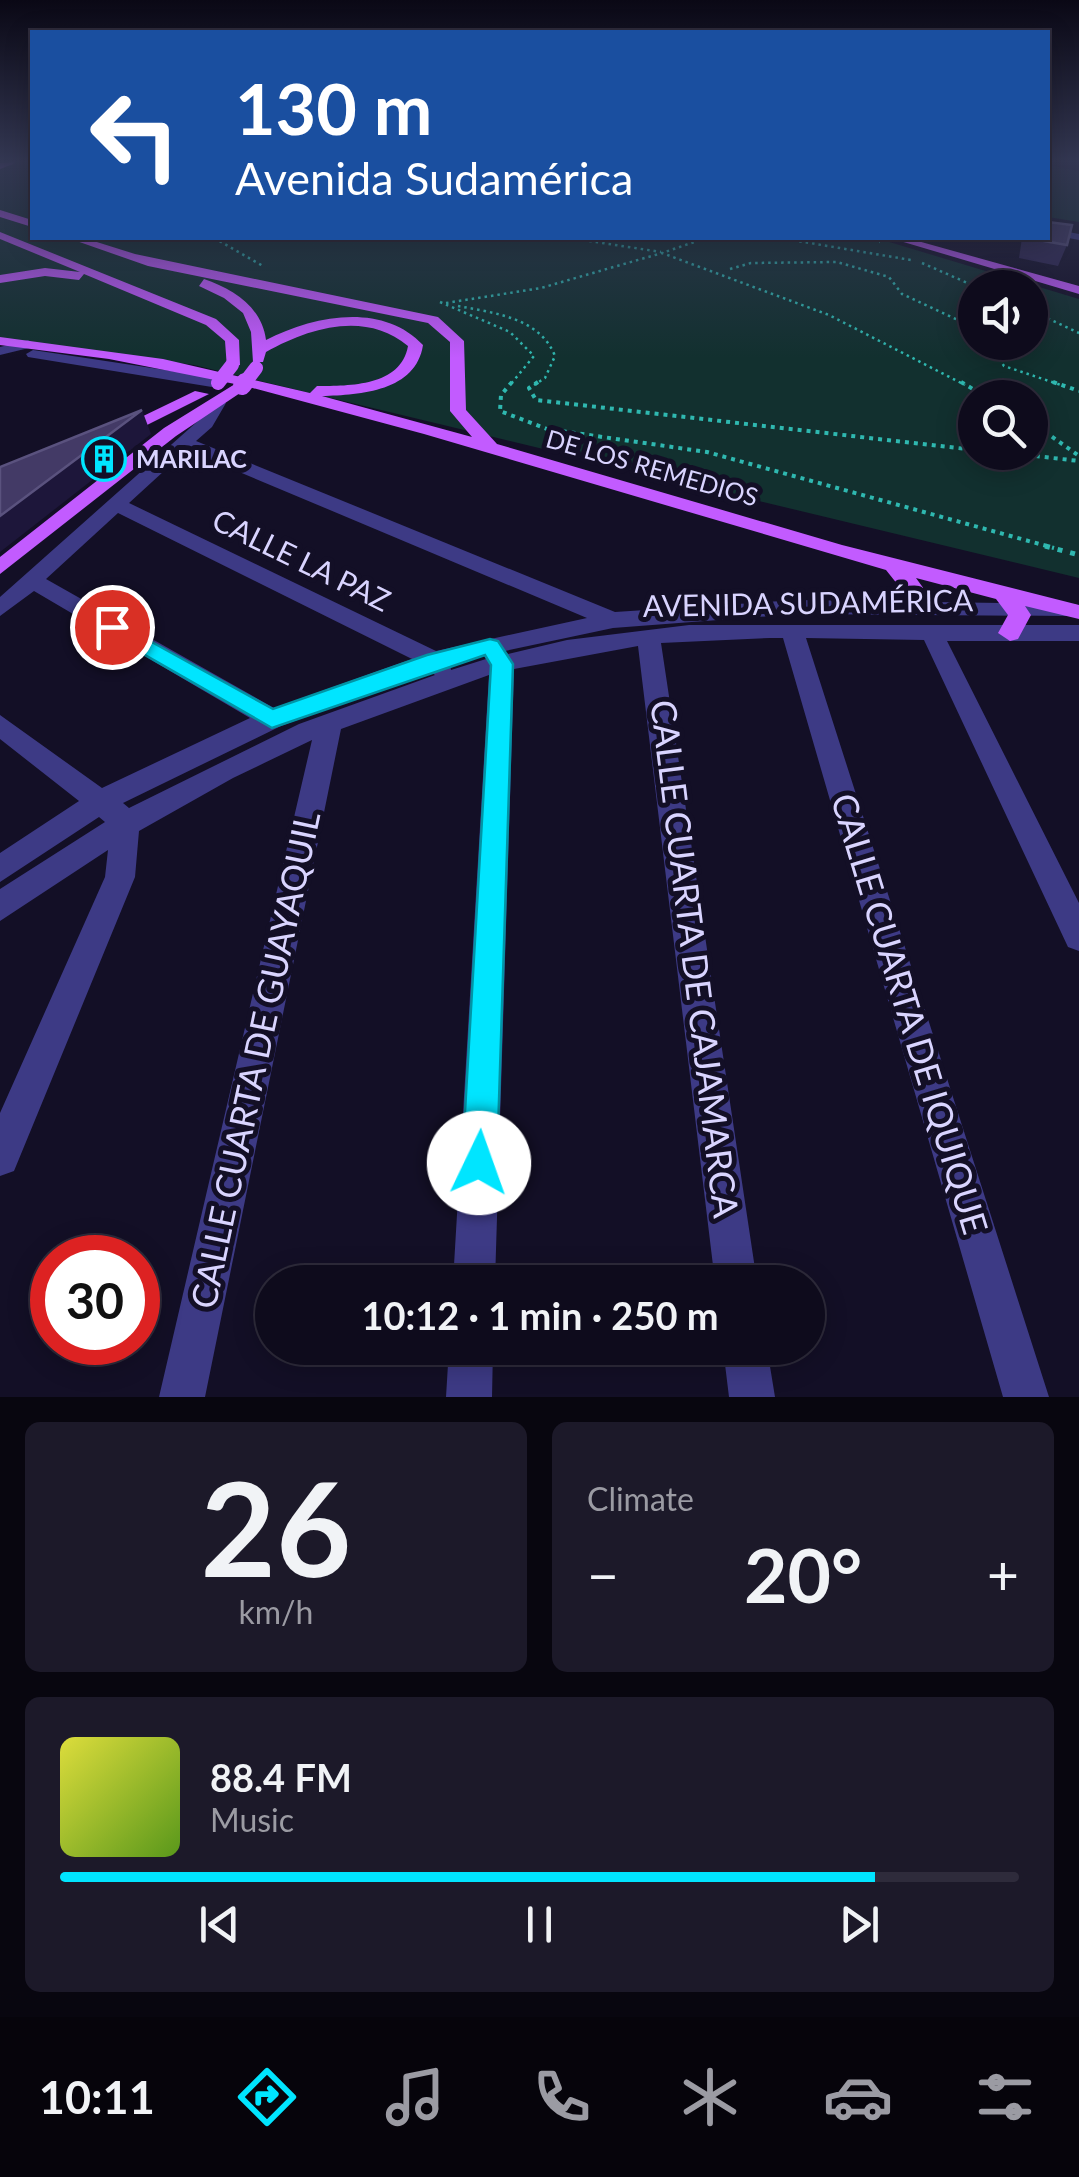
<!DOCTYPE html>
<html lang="en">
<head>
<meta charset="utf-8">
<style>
	:root { --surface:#0e0b1c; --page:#1c1929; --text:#f1f3f6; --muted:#9b9ba3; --line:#2e2b3b; --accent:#00e5ff }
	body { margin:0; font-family:Lato,sans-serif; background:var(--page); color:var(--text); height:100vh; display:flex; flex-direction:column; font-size:38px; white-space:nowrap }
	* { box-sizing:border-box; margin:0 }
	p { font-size:32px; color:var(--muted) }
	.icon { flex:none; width:55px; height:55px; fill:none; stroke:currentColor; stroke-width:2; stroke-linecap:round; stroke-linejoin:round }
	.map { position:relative; height:1397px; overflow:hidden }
	.details { display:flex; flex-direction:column; gap:25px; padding:25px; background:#08060f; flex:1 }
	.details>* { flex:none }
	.banner { position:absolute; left:30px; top:30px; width:1020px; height:210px; border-radius:0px; box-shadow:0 5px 25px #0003,0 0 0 2px var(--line); background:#1a4fa0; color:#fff; overflow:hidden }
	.buttons { position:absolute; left:958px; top:270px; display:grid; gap:20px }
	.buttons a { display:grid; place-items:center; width:90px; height:90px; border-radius:50%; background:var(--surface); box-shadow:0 5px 25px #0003,0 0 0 2px var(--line); font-size:50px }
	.speed { position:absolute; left:30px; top:1235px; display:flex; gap:20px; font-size:50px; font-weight:700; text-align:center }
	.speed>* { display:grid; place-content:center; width:130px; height:130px; border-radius:50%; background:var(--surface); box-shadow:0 5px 25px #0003,0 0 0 2px var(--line); line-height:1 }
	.speed .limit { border:15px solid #d22; background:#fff; color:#111 }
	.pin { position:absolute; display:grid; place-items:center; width:85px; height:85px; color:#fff; margin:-42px; border:5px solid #fff; border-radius:50%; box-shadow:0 2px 10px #0007 }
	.me { position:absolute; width:110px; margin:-55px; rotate:3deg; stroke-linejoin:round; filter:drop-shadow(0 0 8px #0008) }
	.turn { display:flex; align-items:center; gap:35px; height:210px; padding:0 40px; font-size:45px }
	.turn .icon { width:130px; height:130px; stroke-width:2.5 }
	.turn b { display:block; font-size:70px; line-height:85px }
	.big { font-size:75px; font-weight:700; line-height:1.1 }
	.details .card { flex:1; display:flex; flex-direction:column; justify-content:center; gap:15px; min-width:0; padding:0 35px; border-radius:15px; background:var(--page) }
	.details .dial { align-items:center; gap:0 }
	.dial b { font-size:130px; line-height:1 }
	.song { display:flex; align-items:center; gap:30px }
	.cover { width:120px; height:120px; border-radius:15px; background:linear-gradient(135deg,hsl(60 70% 55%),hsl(90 70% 35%)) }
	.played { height:10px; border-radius:5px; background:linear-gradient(90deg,var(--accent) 85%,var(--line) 85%) }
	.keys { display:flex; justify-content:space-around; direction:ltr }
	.heat { display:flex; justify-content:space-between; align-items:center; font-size:55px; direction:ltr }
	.details .tiles { flex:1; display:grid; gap:25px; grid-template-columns:1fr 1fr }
	.card:last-child { grid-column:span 2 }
	.trip { position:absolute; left:255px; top:1265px; width:570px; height:100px; border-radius:50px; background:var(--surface); box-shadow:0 5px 25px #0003,0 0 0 2px var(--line); font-weight:700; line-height:100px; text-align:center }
	.tab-bar { display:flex; height:160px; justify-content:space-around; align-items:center; background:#06040b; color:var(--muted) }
	.tab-bar .icon { width:70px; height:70px }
	.tab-bar .active { color:var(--accent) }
	.tab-bar b { font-size:45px; color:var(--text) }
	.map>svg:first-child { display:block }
</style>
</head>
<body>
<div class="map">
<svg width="1079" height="1397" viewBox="0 0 1079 1397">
	<rect width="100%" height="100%" fill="#130f26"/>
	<path fill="#12302f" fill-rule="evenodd" d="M0 162H32V238H876L1079 299V578L194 365 0 338ZM975 288H1030V342H975ZM975 398H1030V452H975Z
		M1048 165 1079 171V222L1048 217Z"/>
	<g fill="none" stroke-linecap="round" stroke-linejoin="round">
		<path stroke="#2fb8b0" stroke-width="2.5" stroke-dasharray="2.5 4" stroke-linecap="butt" d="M30 202 32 196
			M214 238 263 266
			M570 238 661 252
			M706 238 662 253 829 315 965 385
			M780 238 911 260
			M867 238 880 242
			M922 263 979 288
			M730 269 751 263 837 262 889 277 902 294 975 328
			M440 302 510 332 534 356 510 385
			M446 303 541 288 662 253
			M458 306C495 313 540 318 555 356L545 378 534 385
			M1030 310 1079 333
			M989 342 1004 366 1061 385"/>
		<path stroke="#2fb8b0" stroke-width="4" stroke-dasharray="4 5" stroke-linecap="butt" d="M512 382 501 395 500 411 547 429 707 452 1054 548
			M538 382 529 388 536 400 975 450
			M961 382 988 398
			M1053 382 1079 391
			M1030 421 1079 456
			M1000 452 1079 461"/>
		<path stroke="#2fb8b0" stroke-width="5" stroke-dasharray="5 8" stroke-linecap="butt" d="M1045 546 1079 555"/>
		<path fill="#3d3a85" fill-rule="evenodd" d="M1048 228 1079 234V240L1048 234Z
			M28 340 35 344 33 347 0 355V347Z
			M33 350 218 378 226 383 218 388 28 357 26 354Z
			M212 400 226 403 212 427 196 441 615 612 797 600 1076 604 1079 609 1068 616 797 614 613 628 505 651 508 654 567 640 689 625H1079V641H947L1079 903V951L1068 947 924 640 806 638 1049 1397H1003L783 638H770L661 643 757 1282H715L638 646 514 669 495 1282H453L489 675 341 729 205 1397H159L312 740 233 778 139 831 135 877 14 1171 0 1176V1113L105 877 108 850 0 921V889L105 822 99 817 0 882V853L79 801 0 739V715L102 788 250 718 34 591 0 616V597L199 420ZM187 450 587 618 436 651 129 503ZM118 513 412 659 274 708 46 579ZM484 656 486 659 451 670 450 664ZM429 671 435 675 299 724 129 808 123 803 281 726Z
			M449 1348H493L492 1397H446Z
			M723 1348H767L775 1397H729Z"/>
		<path fill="#c25bff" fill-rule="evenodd" d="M15 162 13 164 0 169V163Z
			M0 210 32 220V227L0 217Z
			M0 232 216 319 239 340 240 365 227 368 225 341 206 325 84 274 79 280 45 276 0 283V275L45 268 80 272 0 239Z
			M68 238H84L135 254 438 317 464 341 466 410 497 444 842 545 1079 605V619L1025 606 1031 615 1018 639 1010 641 998 633 1008 615 996 599 916 578 924 589 920 603 908 613H892L889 608 902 590 886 570 424 434 249 387 176 436 0 574V557L164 428 235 384 109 359 0 345V337L163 359 310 393 317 386C350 386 401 386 408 346 366 311 311 327 266 352L263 362H253L251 332 243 313 224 298 199 286 204 279C233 289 262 307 266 340 314 315 383 302 423 345 416 391 361 395 322 396L472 437 450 411V342L428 323 148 266Z
			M890 238H907L1079 286V294Z
			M195 391 209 394 121 438 106 434Z"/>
		<path stroke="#c25bff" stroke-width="14" d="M218 383 232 365
			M243 385 256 368"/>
		<path stroke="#c25bff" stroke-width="18" d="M242 386 245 382"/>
	</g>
	<path fill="#312854" d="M1022 238H1048L1067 245 1058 266 1019 258Z"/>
	<path fill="#1d163a" d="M142 410 151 434 0 552V516Z"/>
	<path fill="#433a66" stroke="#5a527e" stroke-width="2.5" d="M1048 222 1072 225 1067 245 1027 238H1048Z
		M142 410 0 516V467Z"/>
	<linearGradient id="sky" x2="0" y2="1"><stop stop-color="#0a0815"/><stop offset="0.45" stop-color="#333752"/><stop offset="1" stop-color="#333752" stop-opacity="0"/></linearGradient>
	<rect width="1079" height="358" fill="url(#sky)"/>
	<path fill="#00e5ff" stroke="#0095a6" stroke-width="2.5" d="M112 620 273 709 427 655 490 639 498 641 513 664 497 1163 492 1175 479 1181 467 1175 462 1163 491 665 485 655 272 728 105 632V622Z"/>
	<defs>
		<g id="building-ring" transform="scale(2.25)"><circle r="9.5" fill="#130f26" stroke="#00e5ff" stroke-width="1.5"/><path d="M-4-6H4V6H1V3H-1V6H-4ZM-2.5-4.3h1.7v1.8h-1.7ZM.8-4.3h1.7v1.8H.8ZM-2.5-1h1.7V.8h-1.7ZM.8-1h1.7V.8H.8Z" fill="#00e5ff"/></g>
	</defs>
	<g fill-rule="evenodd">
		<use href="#building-ring" x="104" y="459"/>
	</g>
	<g text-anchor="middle" stroke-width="10" stroke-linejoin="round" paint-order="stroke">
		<g font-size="25" font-weight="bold" fill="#d9d4ff" stroke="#130f26" text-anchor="start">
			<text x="136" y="468">MARILAC</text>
		</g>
		<g font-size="25" fill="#d9d4ff" stroke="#130f26">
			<text transform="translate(652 468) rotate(16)" y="9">DE LOS REMEDIOS</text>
		</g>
		<g font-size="30" fill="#d9d4ff" stroke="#130f26">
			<text transform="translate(301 561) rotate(26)" y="10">CALLE LA PAZ</text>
			<text transform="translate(808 604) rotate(-1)" y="10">AVENIDA SUDAMÉRICA</text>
		</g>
		<g font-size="35" fill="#d9d4ff" stroke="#130f26">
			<text transform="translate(694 959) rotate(83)" y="12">CALLE CUARTA DE CAJAMARCA</text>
			<text transform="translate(909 1014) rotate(73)" y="12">CALLE CUARTA DE IQUIQUE</text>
			<text transform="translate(256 1060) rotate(-78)" y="12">CALLE CUARTA DE GUAYAQUIL</text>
		</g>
	</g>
</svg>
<div class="buttons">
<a><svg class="icon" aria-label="sound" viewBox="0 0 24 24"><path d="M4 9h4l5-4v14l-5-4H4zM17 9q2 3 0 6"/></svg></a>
<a><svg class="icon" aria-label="search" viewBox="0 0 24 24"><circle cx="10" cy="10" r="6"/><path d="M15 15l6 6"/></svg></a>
</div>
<div class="speed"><div class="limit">30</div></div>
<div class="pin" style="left:112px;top:627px;background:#d93025"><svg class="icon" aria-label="arrive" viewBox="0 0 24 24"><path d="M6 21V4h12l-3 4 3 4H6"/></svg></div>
<svg class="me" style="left:479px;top:1163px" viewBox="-20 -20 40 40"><circle r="19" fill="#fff"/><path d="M0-13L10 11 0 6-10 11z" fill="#00e5ff"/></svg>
<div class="trip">10:12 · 1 min · 250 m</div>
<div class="banner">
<div class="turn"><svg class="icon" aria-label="left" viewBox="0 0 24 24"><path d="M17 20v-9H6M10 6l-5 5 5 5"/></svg><div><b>130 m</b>Avenida Sudamérica</div></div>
</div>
</div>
<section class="details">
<div class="tiles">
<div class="card dial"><b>26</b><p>km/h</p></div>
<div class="card"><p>Climate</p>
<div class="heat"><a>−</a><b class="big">20°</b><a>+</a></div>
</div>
<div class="card">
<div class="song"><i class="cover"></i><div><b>88.4 FM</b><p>Music</p></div></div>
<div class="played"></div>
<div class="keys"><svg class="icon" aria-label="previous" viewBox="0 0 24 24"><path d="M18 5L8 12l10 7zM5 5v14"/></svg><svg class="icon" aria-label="pause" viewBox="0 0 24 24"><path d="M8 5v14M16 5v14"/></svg><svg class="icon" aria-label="next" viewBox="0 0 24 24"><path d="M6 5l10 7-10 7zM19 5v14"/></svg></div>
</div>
</div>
</section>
<nav class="tab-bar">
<b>10:11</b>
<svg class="icon active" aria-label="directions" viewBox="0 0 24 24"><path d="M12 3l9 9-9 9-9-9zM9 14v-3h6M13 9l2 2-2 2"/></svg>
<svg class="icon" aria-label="music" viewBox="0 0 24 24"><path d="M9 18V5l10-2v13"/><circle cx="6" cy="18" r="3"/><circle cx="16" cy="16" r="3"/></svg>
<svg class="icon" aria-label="phone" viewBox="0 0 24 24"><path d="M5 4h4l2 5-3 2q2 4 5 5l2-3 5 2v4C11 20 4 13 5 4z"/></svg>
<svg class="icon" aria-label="climate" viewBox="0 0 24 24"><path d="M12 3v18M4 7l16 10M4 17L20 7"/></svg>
<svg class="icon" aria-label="car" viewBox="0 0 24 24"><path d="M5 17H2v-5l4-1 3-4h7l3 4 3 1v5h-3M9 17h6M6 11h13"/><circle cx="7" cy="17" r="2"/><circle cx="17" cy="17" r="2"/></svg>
<svg class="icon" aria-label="filters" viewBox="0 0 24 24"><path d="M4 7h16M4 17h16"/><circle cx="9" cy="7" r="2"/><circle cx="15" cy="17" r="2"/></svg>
</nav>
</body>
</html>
